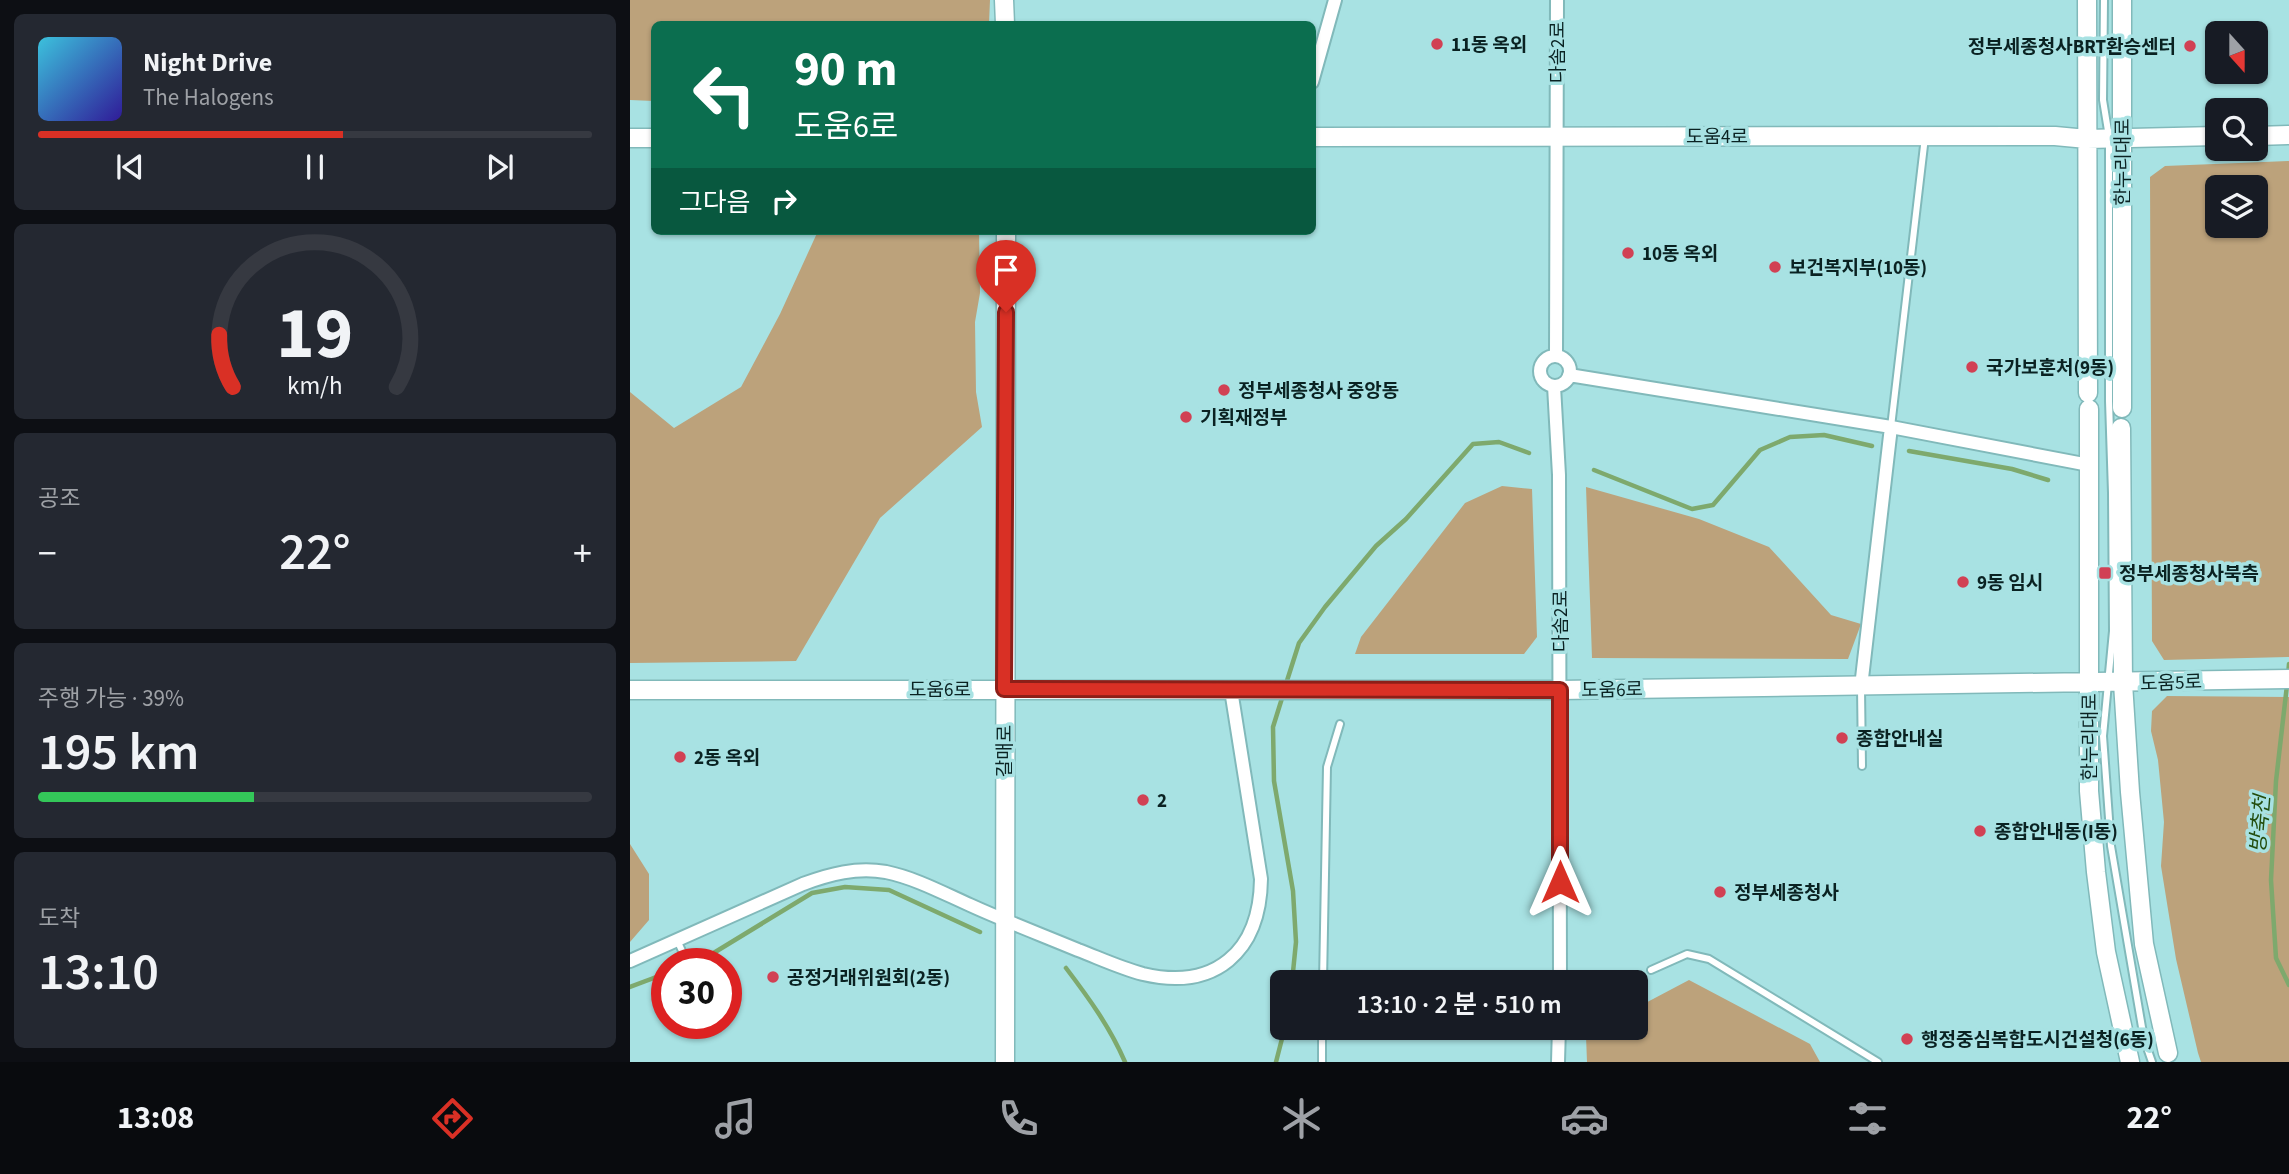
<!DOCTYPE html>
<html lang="ko">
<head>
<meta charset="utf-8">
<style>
	:root { --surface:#171b24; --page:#242831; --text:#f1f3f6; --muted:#9ea1a6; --line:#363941; --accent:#d93025 }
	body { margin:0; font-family:"Source Sans 3","Noto Sans KR",sans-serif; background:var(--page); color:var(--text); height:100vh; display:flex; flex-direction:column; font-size:26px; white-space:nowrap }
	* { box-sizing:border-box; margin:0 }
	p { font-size:23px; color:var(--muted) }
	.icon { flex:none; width:38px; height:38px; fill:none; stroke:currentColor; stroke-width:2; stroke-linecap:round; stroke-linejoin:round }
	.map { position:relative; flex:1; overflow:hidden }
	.sheet { display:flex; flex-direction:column; gap:14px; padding:14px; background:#0d0f14; width:630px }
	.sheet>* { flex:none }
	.banner { position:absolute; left:21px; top:21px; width:665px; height:214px; border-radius:10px; box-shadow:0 2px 5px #0004; background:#0b6e4f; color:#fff; overflow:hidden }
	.needle { width:46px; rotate:159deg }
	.fabs { position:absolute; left:1575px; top:21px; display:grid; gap:14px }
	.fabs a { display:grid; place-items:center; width:63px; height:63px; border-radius:10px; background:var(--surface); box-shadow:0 2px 5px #0004; font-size:35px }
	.speed { position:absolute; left:21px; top:948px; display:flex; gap:14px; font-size:35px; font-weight:700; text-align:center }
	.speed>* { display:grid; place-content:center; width:91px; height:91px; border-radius:50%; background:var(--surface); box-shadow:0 2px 5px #0004; line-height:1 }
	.speed .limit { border:10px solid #d22; background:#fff; color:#111 }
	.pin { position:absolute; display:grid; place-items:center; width:60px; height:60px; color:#fff; margin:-72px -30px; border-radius:50% 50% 50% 0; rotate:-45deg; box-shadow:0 0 7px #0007 }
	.pin .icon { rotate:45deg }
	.me { position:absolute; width:77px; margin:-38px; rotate:0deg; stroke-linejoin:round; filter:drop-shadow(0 0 5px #0008) }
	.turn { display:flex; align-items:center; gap:24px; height:147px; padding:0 28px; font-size:32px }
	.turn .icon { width:91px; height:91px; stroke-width:2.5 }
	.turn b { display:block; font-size:49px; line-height:60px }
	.then { display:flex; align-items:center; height:66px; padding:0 28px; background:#0003; gap:14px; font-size:26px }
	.big { font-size:52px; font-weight:600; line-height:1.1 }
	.sheet .widget { flex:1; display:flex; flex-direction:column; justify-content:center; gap:10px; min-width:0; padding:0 24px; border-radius:10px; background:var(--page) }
	.sheet .dial { align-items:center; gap:0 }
	.dial svg { height:182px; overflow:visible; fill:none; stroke:var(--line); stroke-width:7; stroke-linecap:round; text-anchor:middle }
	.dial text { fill:var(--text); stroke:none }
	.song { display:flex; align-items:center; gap:21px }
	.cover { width:84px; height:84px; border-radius:10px; background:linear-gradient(135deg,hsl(190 70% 55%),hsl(250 70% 35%)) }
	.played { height:7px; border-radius:4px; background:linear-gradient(90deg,var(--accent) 55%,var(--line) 55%) }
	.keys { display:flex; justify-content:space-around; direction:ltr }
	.heat { display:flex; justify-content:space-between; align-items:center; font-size:38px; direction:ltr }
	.charge { height:10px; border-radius:5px; background:linear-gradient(90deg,#34c759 39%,var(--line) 0) }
	.trip { position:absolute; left:640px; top:970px; width:378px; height:70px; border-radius:10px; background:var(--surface); box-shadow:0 2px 5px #0004; font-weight:600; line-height:70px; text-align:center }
	.tabs { display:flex; height:112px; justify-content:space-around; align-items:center; background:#090b0e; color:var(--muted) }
	.tabs .icon { width:49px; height:49px }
	.tabs .active { color:var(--accent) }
	.tabs b { font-size:32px; color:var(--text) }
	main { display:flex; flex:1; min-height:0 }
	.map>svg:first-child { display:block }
</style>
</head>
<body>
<main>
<section class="sheet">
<div class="widget">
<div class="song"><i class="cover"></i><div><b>Night Drive</b><p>The Halogens</p></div></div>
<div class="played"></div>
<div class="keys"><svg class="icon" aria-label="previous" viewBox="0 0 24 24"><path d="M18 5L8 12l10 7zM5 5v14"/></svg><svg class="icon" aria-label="pause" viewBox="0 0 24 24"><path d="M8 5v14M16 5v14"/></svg><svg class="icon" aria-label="next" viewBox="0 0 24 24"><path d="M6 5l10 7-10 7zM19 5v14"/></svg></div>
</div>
<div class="widget dial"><svg viewBox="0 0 100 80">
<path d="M14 69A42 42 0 1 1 86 69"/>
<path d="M14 69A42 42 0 0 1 8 46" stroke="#d93025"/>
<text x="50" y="56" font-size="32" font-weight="700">19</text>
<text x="50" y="72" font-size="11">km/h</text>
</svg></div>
<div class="widget"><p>공조</p>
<div class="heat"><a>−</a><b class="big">22°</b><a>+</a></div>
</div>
<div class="widget"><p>주행 가능 · 39%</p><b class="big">195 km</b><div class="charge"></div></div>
<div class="widget"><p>도착</p><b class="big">13:10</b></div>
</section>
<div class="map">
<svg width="1659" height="1062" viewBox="0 0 1659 1062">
	<rect width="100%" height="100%" fill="#a8e2e3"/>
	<path fill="#bca27b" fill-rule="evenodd" d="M0 0H360L359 24H24V101L0 100Z
		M1659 161V657L1534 660 1522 641 1520 177 1535 166ZM1626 187V226H1587V187Z
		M188 231H349L350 293 345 322 346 392 352 427 250 518 166 661 0 663V392L44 428 111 387 150 314Z
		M872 486 902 489 907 637 894 654H725L731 637 835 503Z
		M956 487 1069 519 1139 547 1201 615 1231 624 1218 659 962 658Z
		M1537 696 1659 697V1062H1571L1568 1053 1546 959 1531 866 1534 822 1528 760 1521 731 1522 711Z
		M0 844 19 874V920L0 942Z
		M1059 980 1180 1044 1190 1062H957L956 1036 972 1027H1006V1008Z"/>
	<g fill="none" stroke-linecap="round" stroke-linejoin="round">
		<path stroke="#7ea96d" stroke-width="4.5" d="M1279 451 1382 469 1418 480
			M964 470 1062 509 1083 505 1130 450 1160 437 1194 435 1242 446
			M1658 676 1659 664
			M1657 685 1646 781 1641 880 1646 958 1659 985
			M655 687 669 643 695 607 746 546 776 519 843 444 869 442 899 453
			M653 695 643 727 644 781 663 891 666 942 662 982
			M77 957 182 893 215 887 259 890 350 932
			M436 968C458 997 480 1027 495 1062
			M0 987 37 973
			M646 1062 655 1027"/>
		<g stroke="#81b9ba" stroke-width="10">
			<path id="lane" d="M1474 0 1473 100 1479 137V401L1482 493 1483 631 1473 736 1481 846 1514 1039 1522 1062
				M1261 427 1295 137
				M1231 688 1232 766
				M47 940 58 964
				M1021 970 1057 954 1079 959 1248 1062
				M693 982 697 767 710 724
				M692 1062V1027"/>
		</g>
		<g stroke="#81b9ba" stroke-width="16">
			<path id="street" d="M682 82 705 0
				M926 356 927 0
				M910 371a15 15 0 1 1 30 0a15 15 0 1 1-30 0Z
				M939 375 1261 427 1459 465
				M924 386 929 475 930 982
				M1231 687 1261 427
				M0 961 173 884C200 874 226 867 256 872 285 878 313 893 340 905 375 921 412 935 448 950 469 958 490 968 513 974 585 991 630 952 631 879L601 690
				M928 1062 929 1027"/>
		</g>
		<g stroke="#81b9ba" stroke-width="21">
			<path id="secondary" d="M374 0 375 24
				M1457 0 1458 393
				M1626 136 1659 135
				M682 137 1425 136 1457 139 1587 136
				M0 138H24
				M1492 408V0
				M1459 409V791L1466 872 1476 952 1500 1062
				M1491 428 1493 683 1500 792 1514 944 1538 1053
				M0 690H930L1659 679
				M375 1062 376 231"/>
		</g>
		<use href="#lane" stroke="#fff" stroke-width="6"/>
		<use href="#street" stroke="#fff" stroke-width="12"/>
		<use href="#secondary" stroke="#fff" stroke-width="18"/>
	</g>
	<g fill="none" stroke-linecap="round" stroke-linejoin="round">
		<g stroke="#8d1f18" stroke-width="18">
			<path id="route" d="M376 312 374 689 930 690V882"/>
		</g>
		<use href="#route" stroke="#d93025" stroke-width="12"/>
	</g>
	<g fill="#d14154" stroke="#a8e2e3" stroke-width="2.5">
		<circle cx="807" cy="44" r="7"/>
		<circle cx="1560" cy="46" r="7"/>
		<circle cx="998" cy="253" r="7"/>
		<circle cx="1145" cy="267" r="7"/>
		<circle cx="1342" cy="367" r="7"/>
		<circle cx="594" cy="390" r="7"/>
		<circle cx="556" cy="417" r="7"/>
		<rect x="1468" y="566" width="14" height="14" rx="3.5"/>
		<circle cx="1333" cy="582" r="7"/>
		<circle cx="1212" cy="738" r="7"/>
		<circle cx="50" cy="757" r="7"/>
		<circle cx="513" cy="800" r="7"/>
		<circle cx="1350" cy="831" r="7"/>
		<circle cx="1090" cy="892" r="7"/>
		<circle cx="143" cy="977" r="7"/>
		<circle cx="1277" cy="1039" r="7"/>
	</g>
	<g text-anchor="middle" stroke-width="7" stroke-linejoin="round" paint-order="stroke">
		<g font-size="19" font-weight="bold" fill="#0a2222" stroke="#a8e2e3" text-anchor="start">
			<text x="821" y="51">11동 옥외</text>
			<text x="1546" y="53" text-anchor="end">정부세종청사BRT환승센터</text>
			<text x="1012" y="260">10동 옥외</text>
			<text x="1159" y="274">보건복지부(10동)</text>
			<text x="1356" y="374">국가보훈처(9동)</text>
			<text x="608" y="397">정부세종청사 중앙동</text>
			<text x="570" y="424">기획재정부</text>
			<text x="1489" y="580">정부세종청사북측</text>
			<text x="1347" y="589">9동 임시</text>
			<text x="1226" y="745">종합안내실</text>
			<text x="64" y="764">2동 옥외</text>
			<text x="527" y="807">2</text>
			<text x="1364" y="838">종합안내동(I동)</text>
			<text x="1104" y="899">정부세종청사</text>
			<text x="157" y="984">공정거래위원회(2동)</text>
			<text x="1291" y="1046">행정중심복합도시건설청(6동)</text>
		</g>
		<g font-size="19" fill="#0a2222" stroke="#a8e2e3">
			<text transform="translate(927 52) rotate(-90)" y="7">다솜2로</text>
			<text x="1087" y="143">도움4로</text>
			<text transform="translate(1492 162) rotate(-90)" y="7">한누리대로</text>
			<text transform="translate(930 621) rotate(-90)" y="7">다솜2로</text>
			<text transform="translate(1541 682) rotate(-2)" y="7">도움5로</text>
			<text x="310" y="696">도움6로</text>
			<text transform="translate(982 689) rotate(-1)" y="7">도움6로</text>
			<text transform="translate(1459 737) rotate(-90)" y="7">한누리대로</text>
			<text transform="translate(374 751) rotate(-90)" y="7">갈매로</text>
		</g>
		<g font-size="21" font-style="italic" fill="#234d0e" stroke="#a8e2e3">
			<text transform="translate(1630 824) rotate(-85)" y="7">방축천</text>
		</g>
	</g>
</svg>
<div class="fabs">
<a><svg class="needle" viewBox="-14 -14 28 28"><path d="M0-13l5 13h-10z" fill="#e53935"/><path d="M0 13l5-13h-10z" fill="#9ea1a6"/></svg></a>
<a><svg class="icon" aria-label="search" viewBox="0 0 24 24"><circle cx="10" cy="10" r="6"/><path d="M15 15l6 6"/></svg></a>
<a><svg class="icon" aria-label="layers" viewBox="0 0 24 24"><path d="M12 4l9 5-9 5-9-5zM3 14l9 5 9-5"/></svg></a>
</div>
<div class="speed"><div class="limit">30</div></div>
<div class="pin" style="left:376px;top:312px;background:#d93025"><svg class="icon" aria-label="arrive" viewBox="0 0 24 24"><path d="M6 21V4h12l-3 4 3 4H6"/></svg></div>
<svg class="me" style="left:930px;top:882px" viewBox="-20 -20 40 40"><path d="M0-17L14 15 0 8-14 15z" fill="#d93025" stroke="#fff" stroke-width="4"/></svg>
<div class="trip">13:10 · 2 분 · 510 m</div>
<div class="banner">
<div class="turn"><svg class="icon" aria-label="left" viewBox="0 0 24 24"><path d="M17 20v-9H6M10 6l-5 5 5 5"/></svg><div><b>90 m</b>도움6로</div></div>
<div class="then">그다음<svg class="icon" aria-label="right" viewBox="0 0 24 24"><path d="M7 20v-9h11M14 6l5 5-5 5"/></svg></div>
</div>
</div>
</main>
<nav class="tabs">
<b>13:08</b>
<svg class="icon active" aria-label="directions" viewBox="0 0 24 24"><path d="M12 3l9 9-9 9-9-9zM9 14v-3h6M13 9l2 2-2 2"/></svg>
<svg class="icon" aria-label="music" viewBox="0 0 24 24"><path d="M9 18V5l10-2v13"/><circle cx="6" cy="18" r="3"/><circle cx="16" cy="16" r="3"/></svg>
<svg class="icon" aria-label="phone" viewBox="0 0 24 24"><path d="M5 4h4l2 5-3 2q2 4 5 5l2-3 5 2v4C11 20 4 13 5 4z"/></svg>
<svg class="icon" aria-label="climate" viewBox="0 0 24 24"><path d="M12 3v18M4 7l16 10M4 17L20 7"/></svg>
<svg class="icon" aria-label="car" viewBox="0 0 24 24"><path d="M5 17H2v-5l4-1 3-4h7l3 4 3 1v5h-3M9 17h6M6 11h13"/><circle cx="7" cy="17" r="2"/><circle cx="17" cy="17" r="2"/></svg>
<svg class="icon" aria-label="filters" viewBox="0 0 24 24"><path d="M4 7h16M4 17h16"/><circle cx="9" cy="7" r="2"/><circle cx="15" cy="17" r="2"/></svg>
<b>22°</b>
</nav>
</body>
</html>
